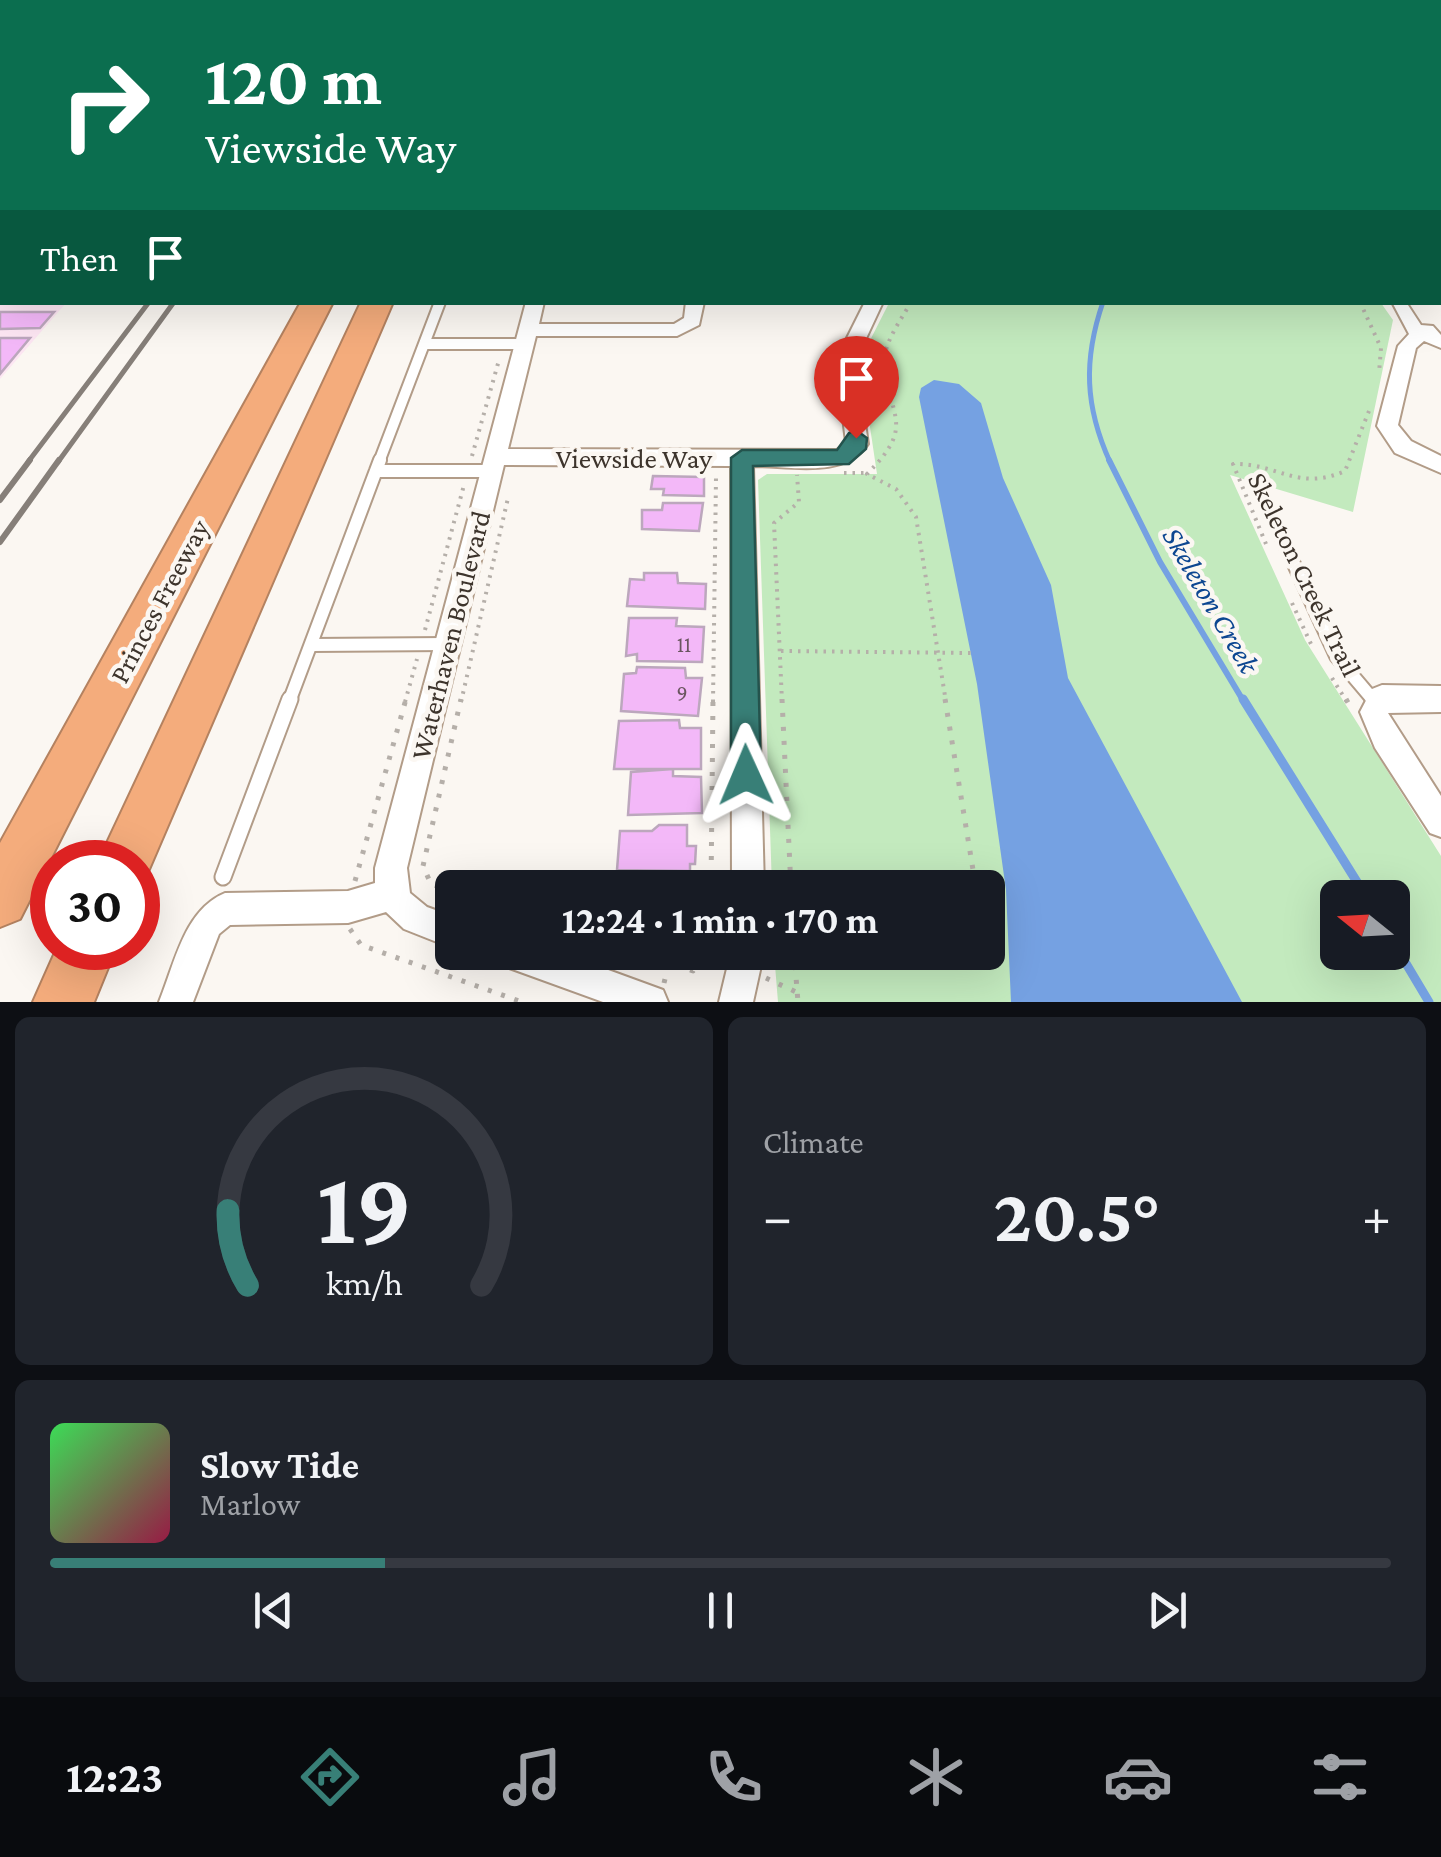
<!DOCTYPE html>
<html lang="en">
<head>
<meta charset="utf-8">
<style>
	:root { --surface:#171b24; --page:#20242c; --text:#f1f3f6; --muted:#9ea1a6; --line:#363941; --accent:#387f77 }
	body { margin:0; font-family:"Crimson Pro",serif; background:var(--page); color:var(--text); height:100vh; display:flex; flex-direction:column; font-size:38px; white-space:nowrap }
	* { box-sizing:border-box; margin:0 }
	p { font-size:32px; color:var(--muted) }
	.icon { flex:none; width:55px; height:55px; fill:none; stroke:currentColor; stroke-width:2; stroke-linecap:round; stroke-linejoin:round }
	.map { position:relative; height:1002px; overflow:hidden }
	.panel { display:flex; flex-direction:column; gap:15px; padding:15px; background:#0d0f14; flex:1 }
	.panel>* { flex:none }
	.guide { position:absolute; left:0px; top:0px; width:1442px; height:305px; box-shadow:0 10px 40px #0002; background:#0b6e4f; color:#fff; overflow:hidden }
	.needle { width:65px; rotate:288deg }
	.fabs { position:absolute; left:1320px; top:880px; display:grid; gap:20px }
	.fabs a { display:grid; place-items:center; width:90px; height:90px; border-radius:15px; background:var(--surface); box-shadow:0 10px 40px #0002; font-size:50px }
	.speed { position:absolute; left:30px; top:840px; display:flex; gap:20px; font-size:50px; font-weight:700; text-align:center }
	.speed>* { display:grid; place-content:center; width:130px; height:130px; border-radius:50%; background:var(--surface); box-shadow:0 10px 40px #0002; line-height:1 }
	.speed .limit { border:15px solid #d22; background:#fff; color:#111 }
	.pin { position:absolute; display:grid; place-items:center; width:85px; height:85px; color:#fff; margin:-102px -42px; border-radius:50% 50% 50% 0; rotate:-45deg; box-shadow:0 0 10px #0007 }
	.pin .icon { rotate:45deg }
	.me { position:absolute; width:110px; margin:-55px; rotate:359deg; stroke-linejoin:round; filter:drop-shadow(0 0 8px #0008) }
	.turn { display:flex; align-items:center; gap:35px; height:210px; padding:0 40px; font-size:45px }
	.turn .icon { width:130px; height:130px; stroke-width:2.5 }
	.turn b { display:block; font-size:70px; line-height:85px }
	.then { display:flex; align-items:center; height:95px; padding:0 40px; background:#0003; gap:20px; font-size:38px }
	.big { font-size:75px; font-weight:700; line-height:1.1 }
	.panel .tile { flex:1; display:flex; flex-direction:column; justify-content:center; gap:15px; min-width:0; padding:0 35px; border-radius:15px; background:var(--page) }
	.panel .dial { align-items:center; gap:0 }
	.dial svg { height:260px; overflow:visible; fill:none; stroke:var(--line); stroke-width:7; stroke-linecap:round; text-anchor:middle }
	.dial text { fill:var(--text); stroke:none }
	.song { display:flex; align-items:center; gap:30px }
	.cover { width:120px; height:120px; border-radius:15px; background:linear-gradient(135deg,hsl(130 70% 55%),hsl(340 70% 35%)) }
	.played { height:10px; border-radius:5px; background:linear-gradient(90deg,var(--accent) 25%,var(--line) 25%) }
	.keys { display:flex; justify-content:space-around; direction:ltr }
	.heat { display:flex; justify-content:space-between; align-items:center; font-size:55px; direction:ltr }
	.panel .tiles { flex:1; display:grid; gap:15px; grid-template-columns:1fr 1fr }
	.tile:last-child { grid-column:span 2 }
	.trip { position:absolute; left:435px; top:870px; width:570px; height:100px; border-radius:15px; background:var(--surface); box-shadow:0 10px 40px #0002; font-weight:700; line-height:100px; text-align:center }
	.tabs { display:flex; height:160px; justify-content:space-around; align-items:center; background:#090b0e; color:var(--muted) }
	.tabs .icon { width:70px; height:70px }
	.tabs .on { color:var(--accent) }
	.tabs b { font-size:45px; color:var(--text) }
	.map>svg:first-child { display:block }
</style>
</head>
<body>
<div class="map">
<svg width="1441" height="1002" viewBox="0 0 1441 1002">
	<rect width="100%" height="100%" fill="#fbf7f2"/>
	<path fill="#fde6f3" d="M0 120 2 302 66 303 0 379Z"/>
	<path fill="#c3eabe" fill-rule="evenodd" d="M889 303H1381L1393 320 1353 512 1230 475 1305 640 1441 856V1002H778L774 953 988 952V888L772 887 758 480 767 474H877L860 360ZM1338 898H1392V952H1338Z"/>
	<path fill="#75a1e2" d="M934 380 959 384 981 403 1003 478 1051 585 1068 678 1242 1002H1011L1006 890 977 684 919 397 921 388Z"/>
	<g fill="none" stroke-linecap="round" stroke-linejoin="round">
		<path stroke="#75a1e2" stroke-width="5" d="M1103 302C1083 360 1085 407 1110 462"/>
		<path stroke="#75a1e2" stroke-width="6" d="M1109 460 1160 562 1244 702"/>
		<path stroke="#75a1e2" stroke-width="9" d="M1243 699 1367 898
			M1392 940 1429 1002"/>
	</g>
	<path fill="#f3b8f8" stroke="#bca7bd" stroke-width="2.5" d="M0 312H54L40 328 0 329Z
		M0 338H30L0 374Z
		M653 476 704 477V496L663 495 664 489H651Z
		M663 503H703L699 531 642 529V510H662Z
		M644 573H677L678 583 706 584 705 609 627 606 630 579 644 580Z
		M629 618H677L676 626 704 627 702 662 637 661V654L626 656Z
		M637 667 685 668 686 678H702L698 716 621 711 624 674 636 673Z
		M679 720 680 728H701V769H614L619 721Z
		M673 769V776L701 777 702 813 628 815 631 772Z
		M659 825H687V846H696L695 864H690V871L617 870 620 831H652Z"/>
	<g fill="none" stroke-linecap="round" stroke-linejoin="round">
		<g stroke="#b29c88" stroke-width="14">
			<path id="lane-far2" d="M425 344H524
				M379 462 440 302"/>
		</g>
		<g stroke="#b29c88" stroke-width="16">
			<path id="lane-far1" d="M376 471H492
				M1282 538 1336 656 1375 702
				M311 645 448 644
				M289 702 380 460"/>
		</g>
		<g stroke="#b29c88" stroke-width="19">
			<path id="lane" d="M1373 699 1376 703
				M223 877 290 699"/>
		</g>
		<g stroke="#b29c88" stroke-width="4">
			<path id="street" d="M0 140H2V148H0Z
				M1440 141H1441V149H1440Z
				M1440 169H1441V178H1440Z
				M526 302H544L539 324H674L684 318 686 302H704L699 325 677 336H536L508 449 837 450 846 442 836 360 865 302H883L856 360 868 444C845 479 790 466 753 466L764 888H732L731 466 504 465 407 868 410 893 427 907 452 916V948L404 929 386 912 348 923 230 925 219 934 193 1002H159C175 963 184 910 225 893L348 891 375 883V868Z
				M1392 302H1406L1421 325 1433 326 1441 335V348L1424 341 1416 348 1398 425 1411 441 1441 456V473L1395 453 1377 426 1398 346 1409 334Z
				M1382 685 1441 686V712L1388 713 1441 796V837L1430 833 1375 748 1360 712 1372 689Z
				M494 952H559L663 990 668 1002H603L498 964Z
				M731 952H764L753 1002H719Z"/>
		</g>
		<g stroke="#b48260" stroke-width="4">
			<path id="highway" d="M301 302H333L20 919 0 927V843Z
				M361 302H393L144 881 138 884V862H98Z
				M57 948H116L94 1002H33Z"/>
		</g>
		<path stroke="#b5afa9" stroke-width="4" stroke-dasharray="2.5 6" stroke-linecap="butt" d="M911 302C903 317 884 342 885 359 887 419 918 423 867 474L896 489 916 517 946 702
			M1360 302 1381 348 1379 373
			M472 456 499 360
			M844 473H865
			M1266 544 1233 464C1278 463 1298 492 1345 471L1371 406
			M1292 603 1311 644
			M425 630 464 485
			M781 651 971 653
			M1332 678 1347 702
			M405 702 417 659
			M461 702 508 498
			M713 702 716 477
			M782 702 774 523 799 502 797 475"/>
		<path stroke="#b5afa9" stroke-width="5" stroke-dasharray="4 10" stroke-linecap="butt" d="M782 699 791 888
			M945 699 976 888
			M1346 699 1351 708
			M355 881 406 699
			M711 888 713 699
			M452 891 431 884 423 866 461 699
			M350 929 361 945 522 1002
			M637 952 693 971 711 952
			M794 952 798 1002
			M859 952H923
			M766 978 796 992
			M664 983 669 963"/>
		<use href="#lane-far2" stroke="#fff" stroke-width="10"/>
		<use href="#lane-far1" stroke="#fff" stroke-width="12"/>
		<use href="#lane" stroke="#fff" stroke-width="15"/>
		<use href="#street" fill="#fff" fill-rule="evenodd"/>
		<use href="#highway" fill="#f4ac7c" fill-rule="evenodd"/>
		<path stroke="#867f79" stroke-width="5" d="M28 462 149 302
			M58 462 174 302"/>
		<path stroke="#867f79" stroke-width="6" d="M0 500 30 460
			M0 542 59 460"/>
	</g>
	<linearGradient id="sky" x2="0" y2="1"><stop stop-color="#7aace6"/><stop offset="0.46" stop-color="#fdfbf9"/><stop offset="1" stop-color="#fdfbf9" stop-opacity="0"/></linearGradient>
	<rect width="1441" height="261" fill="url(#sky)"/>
	<path fill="#387f77" stroke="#24534d" stroke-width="2.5" d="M856 430 867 438 866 449 849 464 753 466 761 775 756 785 746 790 736 785 731 775V458L742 450H837L849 433Z"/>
	<g text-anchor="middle" stroke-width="9" stroke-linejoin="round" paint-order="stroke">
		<g font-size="22" fill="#6a555f">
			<text x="684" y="652">11</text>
			<text x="682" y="701">9</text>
		</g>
		<g font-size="28" fill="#3d342c" stroke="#fbf7f2">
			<text x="634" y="468">Viewside Way</text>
			<text transform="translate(1305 574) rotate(64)" y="10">Skeleton Creek Trail</text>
			<text transform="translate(159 601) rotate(-62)" y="10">Princes Freeway</text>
			<text transform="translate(450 635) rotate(-76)" y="10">Waterhaven Boulevard</text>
		</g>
		<g font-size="30" font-style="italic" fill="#0c4691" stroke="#fbf7f2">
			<text transform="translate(1211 600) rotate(60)" y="10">Skeleton Creek</text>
		</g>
	</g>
</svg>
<div class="fabs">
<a><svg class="needle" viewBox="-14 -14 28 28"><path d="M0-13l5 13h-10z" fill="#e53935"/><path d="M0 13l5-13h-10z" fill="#9ea1a6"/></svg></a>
</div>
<div class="speed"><div class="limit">30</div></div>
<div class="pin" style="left:856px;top:438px;background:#d93025"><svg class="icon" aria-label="arrive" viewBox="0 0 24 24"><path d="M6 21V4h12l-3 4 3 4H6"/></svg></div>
<svg class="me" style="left:746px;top:775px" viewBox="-20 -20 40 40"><path d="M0-17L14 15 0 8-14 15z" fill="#387f77" stroke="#fff" stroke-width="4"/></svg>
<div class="trip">12:24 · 1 min · 170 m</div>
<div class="guide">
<div class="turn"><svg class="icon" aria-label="right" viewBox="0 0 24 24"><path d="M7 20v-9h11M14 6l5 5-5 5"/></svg><div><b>120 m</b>Viewside Way</div></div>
<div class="then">Then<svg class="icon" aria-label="arrive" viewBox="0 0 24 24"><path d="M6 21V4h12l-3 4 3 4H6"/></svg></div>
</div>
</div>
<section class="panel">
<div class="tiles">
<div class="tile dial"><svg viewBox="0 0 100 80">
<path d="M14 69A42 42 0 1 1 86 69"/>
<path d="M14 69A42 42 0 0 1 8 46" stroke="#387f77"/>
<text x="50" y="56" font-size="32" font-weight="700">19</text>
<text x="50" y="72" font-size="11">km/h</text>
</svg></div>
<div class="tile"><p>Climate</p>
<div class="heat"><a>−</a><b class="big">20.5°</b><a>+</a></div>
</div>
<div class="tile">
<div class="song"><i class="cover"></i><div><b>Slow Tide</b><p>Marlow</p></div></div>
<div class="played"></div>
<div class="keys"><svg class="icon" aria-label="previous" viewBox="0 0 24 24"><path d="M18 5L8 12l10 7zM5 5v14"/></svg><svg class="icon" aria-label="pause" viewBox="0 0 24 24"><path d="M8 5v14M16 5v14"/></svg><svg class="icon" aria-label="next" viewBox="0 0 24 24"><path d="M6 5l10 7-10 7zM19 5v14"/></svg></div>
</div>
</div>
</section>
<nav class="tabs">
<b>12:23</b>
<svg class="icon on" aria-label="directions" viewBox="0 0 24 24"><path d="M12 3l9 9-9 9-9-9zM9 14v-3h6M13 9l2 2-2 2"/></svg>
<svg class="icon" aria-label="music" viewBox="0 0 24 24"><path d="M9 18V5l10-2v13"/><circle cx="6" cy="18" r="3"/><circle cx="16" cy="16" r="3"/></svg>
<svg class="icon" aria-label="phone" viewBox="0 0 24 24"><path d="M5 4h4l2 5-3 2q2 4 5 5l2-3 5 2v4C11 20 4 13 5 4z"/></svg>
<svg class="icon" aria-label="climate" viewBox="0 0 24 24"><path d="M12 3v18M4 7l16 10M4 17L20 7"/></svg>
<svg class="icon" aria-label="car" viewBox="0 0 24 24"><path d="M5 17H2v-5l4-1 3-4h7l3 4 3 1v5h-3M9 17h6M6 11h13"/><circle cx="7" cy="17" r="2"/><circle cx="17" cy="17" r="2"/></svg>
<svg class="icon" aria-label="filters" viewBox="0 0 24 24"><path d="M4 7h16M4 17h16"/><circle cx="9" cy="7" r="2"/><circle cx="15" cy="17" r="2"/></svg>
</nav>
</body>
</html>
